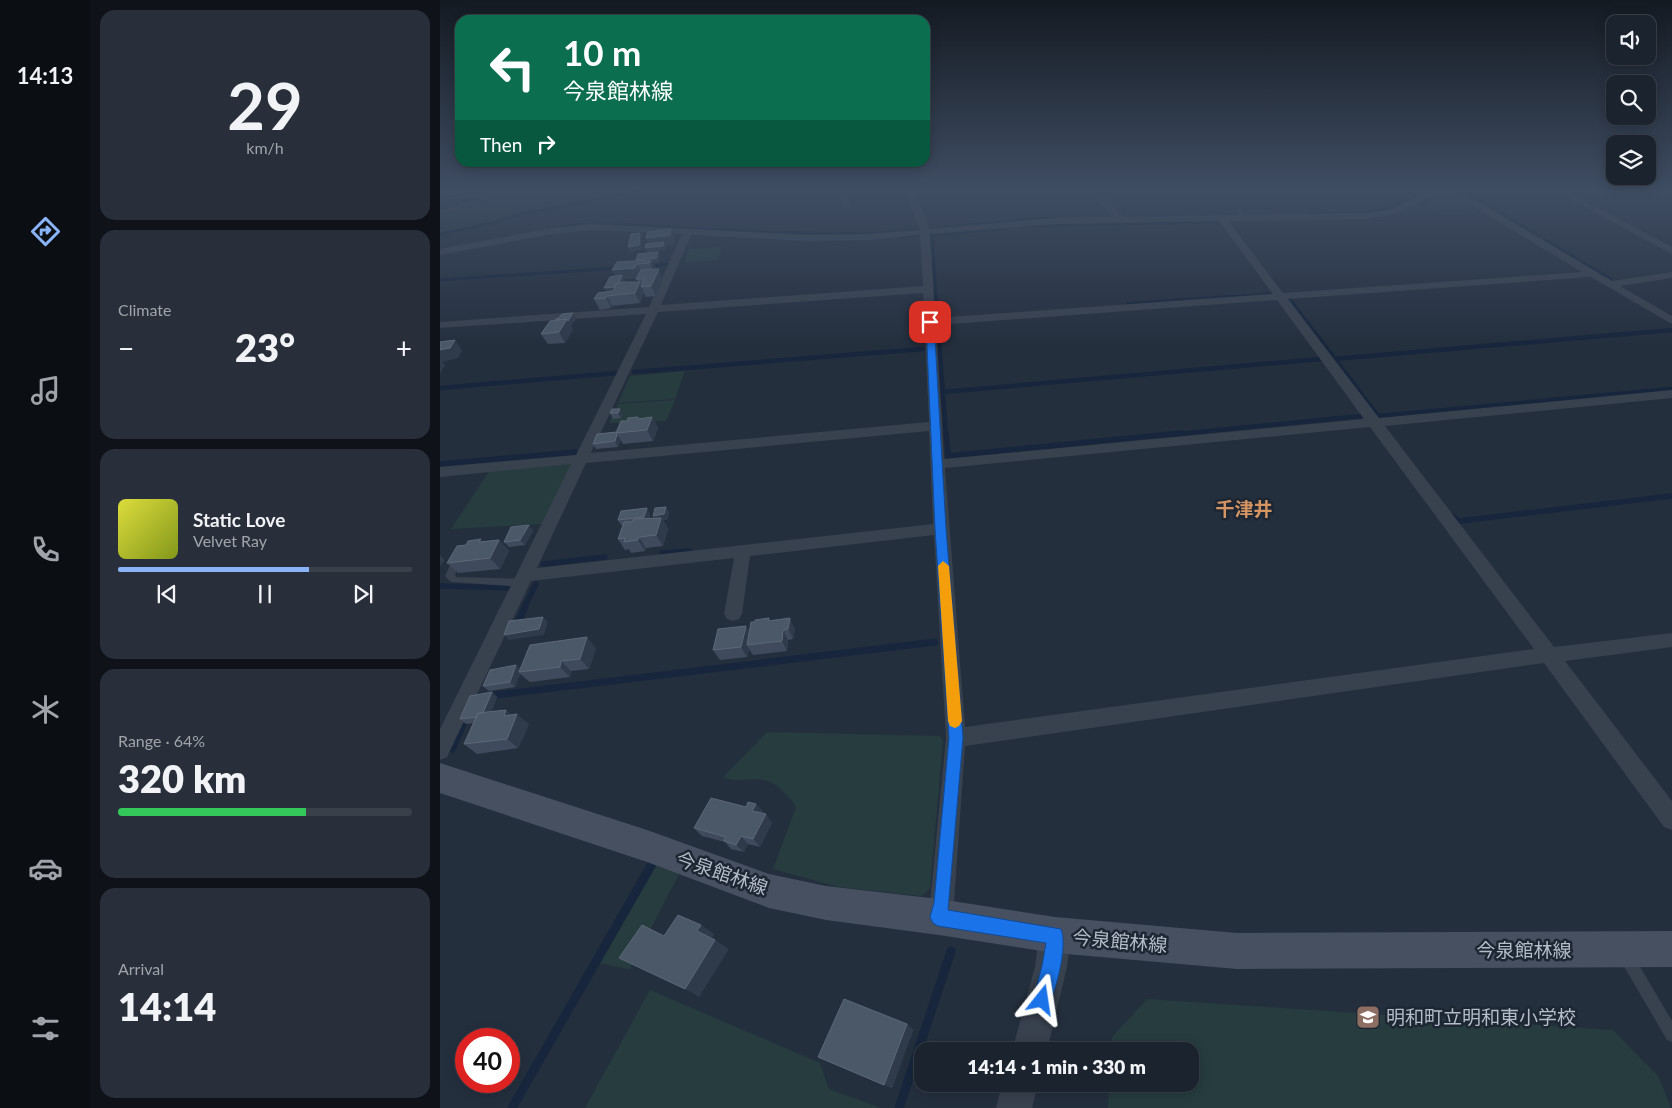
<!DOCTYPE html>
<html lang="en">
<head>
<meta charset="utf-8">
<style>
	:root { --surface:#1b232e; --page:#282f3a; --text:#f1f3f6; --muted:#a0a4aa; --line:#39404a; --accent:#8ab4f8 }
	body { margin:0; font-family:Lato,"Noto Sans JP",sans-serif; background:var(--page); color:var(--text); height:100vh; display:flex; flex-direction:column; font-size:19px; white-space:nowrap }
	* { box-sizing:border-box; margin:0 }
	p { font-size:16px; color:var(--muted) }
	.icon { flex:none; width:28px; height:28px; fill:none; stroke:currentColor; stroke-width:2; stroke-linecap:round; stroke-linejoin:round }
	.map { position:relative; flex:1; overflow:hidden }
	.side { display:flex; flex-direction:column; gap:10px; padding:10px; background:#0f1319; width:350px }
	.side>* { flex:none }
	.hud { position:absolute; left:15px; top:15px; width:475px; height:152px; border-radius:15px; box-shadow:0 2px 12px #0003,0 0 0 1px var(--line); background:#0b6e4f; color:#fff; overflow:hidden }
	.tools { position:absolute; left:1166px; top:15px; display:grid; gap:10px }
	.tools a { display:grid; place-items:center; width:50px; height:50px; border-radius:10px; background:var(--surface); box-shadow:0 2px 12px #0003,0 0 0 1px var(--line); font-size:25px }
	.speed { position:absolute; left:15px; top:1028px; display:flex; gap:10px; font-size:25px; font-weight:700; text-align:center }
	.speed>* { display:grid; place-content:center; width:65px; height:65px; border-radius:50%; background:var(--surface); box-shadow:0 2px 12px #0003,0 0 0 1px var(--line); line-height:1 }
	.speed .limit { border:8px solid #d22; background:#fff; color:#111 }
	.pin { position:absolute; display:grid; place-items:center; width:42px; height:42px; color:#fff; margin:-21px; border-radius:10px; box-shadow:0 2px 8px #0006 }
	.me { position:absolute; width:55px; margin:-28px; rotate:15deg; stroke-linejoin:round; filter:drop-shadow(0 0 4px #0008) }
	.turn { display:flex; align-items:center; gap:18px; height:105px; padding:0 25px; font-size:22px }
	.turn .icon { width:65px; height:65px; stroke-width:2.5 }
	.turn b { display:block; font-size:35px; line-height:42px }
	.then { display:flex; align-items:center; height:48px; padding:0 25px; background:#0003; gap:10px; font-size:19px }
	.big { font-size:38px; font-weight:800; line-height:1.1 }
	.side .tile { flex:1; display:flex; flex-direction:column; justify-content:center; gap:8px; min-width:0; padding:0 18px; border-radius:15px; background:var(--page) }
	.side .dial { align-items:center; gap:0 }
	.dial b { font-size:65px; line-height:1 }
	.song { display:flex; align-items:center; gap:15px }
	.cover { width:60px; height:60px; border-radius:8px; background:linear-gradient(135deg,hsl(60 70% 55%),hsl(70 70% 35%)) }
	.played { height:5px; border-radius:2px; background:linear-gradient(90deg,var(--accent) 65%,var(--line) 65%) }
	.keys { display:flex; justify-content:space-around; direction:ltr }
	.heat { display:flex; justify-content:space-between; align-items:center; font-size:28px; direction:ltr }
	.charge { height:8px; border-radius:4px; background:linear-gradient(90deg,#34c759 64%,var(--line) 0) }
	.trip { position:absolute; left:474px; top:1042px; width:285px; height:50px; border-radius:15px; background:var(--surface); box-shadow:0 2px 12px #0003,0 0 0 1px var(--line); font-weight:800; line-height:50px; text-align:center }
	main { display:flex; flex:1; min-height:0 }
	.tabs { display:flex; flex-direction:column; width:90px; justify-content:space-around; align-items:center; background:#0b0e12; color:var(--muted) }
	.tabs .icon { width:35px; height:35px }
	.tabs .on { color:var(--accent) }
	.tabs b { font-size:22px; color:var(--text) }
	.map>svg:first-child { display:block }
</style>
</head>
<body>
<main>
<nav class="tabs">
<b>14:13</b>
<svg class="icon on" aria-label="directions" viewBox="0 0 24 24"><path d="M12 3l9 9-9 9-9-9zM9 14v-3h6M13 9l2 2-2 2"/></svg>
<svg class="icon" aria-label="music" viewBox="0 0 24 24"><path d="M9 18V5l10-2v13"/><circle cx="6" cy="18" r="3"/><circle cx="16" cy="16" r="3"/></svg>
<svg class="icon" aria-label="phone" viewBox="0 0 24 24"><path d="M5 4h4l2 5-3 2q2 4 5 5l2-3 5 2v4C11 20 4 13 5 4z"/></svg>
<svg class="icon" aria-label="climate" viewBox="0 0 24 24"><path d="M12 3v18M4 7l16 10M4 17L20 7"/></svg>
<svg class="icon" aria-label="car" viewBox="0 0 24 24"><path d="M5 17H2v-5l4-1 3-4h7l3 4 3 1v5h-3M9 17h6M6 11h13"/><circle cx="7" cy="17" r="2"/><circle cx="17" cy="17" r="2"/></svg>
<svg class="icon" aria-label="filters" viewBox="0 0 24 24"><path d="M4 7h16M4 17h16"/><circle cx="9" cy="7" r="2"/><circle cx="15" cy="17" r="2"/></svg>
</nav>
<section class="side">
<div class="tile dial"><b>29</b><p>km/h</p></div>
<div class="tile"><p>Climate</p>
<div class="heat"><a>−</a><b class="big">23°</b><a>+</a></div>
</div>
<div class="tile">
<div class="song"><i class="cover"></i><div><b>Static Love</b><p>Velvet Ray</p></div></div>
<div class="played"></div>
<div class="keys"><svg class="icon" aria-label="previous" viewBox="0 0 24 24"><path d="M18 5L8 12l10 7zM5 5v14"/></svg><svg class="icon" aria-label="pause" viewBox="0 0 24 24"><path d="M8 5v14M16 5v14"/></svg><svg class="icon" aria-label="next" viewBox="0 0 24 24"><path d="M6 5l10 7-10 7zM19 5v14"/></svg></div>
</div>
<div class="tile"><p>Range · 64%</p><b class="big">320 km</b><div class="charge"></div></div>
<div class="tile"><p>Arrival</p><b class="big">14:14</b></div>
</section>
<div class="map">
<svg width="1232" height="1108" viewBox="0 0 1232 1108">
	<rect width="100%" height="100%" fill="#242f3e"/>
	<path fill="#263c3f" d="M0 189H84L0 198Z
		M92 189H210L81 214 56 222 0 234V214Z
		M1002 194 1037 208 990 211 982 205Z
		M282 247 278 260 244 263 249 249Z
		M245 371 235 399 178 403 190 376Z
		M235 400 226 421 169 423 178 404Z
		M128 463 133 465 103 524 11 529 50 470Z
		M327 732 500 736 503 741 490 888 482 896 398 887 333 869 356 807C349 796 336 782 323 780 308 777 296 784 283 777Z
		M215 865 239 874 190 969 157 963Z
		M210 990 380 1063 389 1089 441 1108H145Z
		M707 999 1173 1030 1219 1077 1231 1108H668L669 1084H750V1051H671L672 1037Z"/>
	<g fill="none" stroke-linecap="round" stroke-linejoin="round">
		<path stroke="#17263c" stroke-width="3" d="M1021 189 1031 196
			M1034 198 1099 236
			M868 214 928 213 942 210 989 190
			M582 226 780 222
			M107 229 135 225 171 224 318 232 427 234 612 218
			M0 234 56 222 81 214 210 189
			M460 237 478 235
			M1104 239 1172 280
			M208 266 231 264
			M0 280 179 268
			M496 298 492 235 568 228
			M775 298 830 294"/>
		<path stroke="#17263c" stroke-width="4.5" d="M496 297 498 319 504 318
			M849 299 938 416 1232 389
			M688 304 793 297
			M498 327 506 435
			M894 359 1232 330
			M194 372 483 349
			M0 388 178 373
			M502 392 882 359
			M728 435 921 416"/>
		<path stroke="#17263c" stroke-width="5.5" d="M506 433 508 456 741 433
			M0 464 136 452
			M1012 516 1019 521 1232 496
			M222 553 250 551
			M103 564 165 557
			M0 586 72 588
			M84 608 96 584"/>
		<path stroke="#17263c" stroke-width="7" d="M78 622 85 607
			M48 696 495 642
			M12 749 26 717"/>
		<path stroke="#17263c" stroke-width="9" d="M72 1108 212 864
			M459 1108 511 951"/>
		<path fill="#38414e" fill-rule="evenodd" d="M61 192 66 194 0 214V211L56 195 0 200V198Z
			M797 209H801L807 218V219H803L797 210Z
			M20 556 24 559 18 567 15 575 16 577 83 579 86 581 88 583 86 585 83 587 11 582 5 576C9 568 11 559 20 556Z
			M1187 951 1192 953 1232 1021V1042L1227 1040 1182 963 1180 958 1182 953Z"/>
		<path fill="#38414e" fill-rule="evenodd" d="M396 189H404L411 206 410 208H404Z
			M462 189H471L485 215 489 229 614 218 674 217 646 189H655L683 217 927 213 950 210 991 189H1005L1037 201 1172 281 1232 272V278L1180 286 1232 316V324L1151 277 848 299 939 418 1232 390V398L945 426 1114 647 1232 633V647L1125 661 1232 801V830L1224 827 1104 663 525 746 514 903 507 925 499 929 491 925 487 917 490 903 506 738 494 535 310 556 302 614 299 619 293 621 287 619 284 614 294 558 91 581 7 757 0 760V729L131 464 0 477V467L136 455 206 314 0 328V322L209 307 242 234 151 230 112 234 0 255V249L112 228 151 224 369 235 428 234 480 230 475 215ZM999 193 1031 205 1142 272 843 293 788 221 927 219 955 214ZM779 221 833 294 495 318 490 234 614 224ZM251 235 369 241 428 240 480 235 483 286 221 305ZM483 293 489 422 151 453 218 312ZM837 300 924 419 504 459 496 325ZM930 427 1094 649 525 727 505 468ZM489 431 493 524 97 568 146 463Z
			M928 189H949C944 193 933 193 928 189Z
			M1111 189H1122L1232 247V254Z"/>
		<path fill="#38414e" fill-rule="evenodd" d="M615 919 626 924 631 935 627 967 607 1051H572L595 967 599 935 604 924Z
			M562 1084H598L592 1108H556Z"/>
		<path fill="#465061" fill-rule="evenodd" d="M0 763 207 830 329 874 386 886 499 899 615 917 797 933 1232 931V967L797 969 615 953 499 935 386 920 329 908 207 862 0 793Z"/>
	</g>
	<path fill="#3f4b5c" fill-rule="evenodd" d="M854 189H887L858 194 853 191Z
		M206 238 235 239 234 245 226 246 225 250 214 252H218L220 256 218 263H213L216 269 223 279 216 296 206 297 204 293 200 303 172 306 171 308 160 310 154 299 166 292 175 276 207 253 205 248 209 244ZM197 278 196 279 198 282H184V279Z
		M133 313 136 318 131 326 133 330 125 343 108 344 101 334 115 320Z
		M172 409 183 414 181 418 173 419 170 413Z
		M212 417 218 428 213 441 183 444 181 440 178 447 156 449 153 444 177 432 199 419Z
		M229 512 227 520H223L228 529 223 546 206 548 205 551 191 553 189 549 185 550 178 539 183 525H181L178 520 210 514 209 519H214L213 516Z
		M89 525 93 531 85 545 69 547 64 542Z
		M59 540 69 551 60 569 18 573 7 563 26 545Z
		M329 618 330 621 355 629 353 639 348 640 347 651 313 655 309 649 307 657 280 660 273 650 306 626 309 632 315 622Z
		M156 648 149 669 131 671 130 677 90 682 80 674 75 687 49 691 43 686 80 669Z
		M52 692 57 697 51 712 66 710 71 715 89 724 78 748 37 754 24 744 34 723 26 724 20 719Z
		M316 804 323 812 322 814 332 823 320 847 308 844 304 852 291 849 285 842 262 836 254 828 306 807Z
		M467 1024 473 1030 452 1088 378 1057Z"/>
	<path fill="#2f3b4b" d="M859 189H887L858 194Z
		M231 229 235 239 234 245 226 246 225 250 207 253 205 248 210 247 206 238Z
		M200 233 202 237 201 250 190 252 188 247Z
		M218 252 220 256 218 263H213L216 269 214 273 210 263 196 260Z
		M197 264 202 273 199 278 184 279 185 280 181 290 167 293 164 288 177 280 172 270Z
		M219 269 223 279 216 296 211 286Z
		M200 282 204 293 200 303 195 293Z
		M167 296 172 306 171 308 166 298Z
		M133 313 136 318 131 326 133 330 125 343 119 332 127 319Z
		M15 340 22 350 18 358 2 362 5 365 0 374V350Z
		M180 409 183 414 181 418 178 413Z
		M212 417 218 428 213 441 207 430Z
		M177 435 181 440 178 447 175 441Z
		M226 507 229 512 227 520H223L228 529 223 546 216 535V521L213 516Z
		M207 508 210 514 207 522 204 517Z
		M89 525 93 531 85 545 80 540Z
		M199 537 206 548 205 551 198 540Z
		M59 540 69 551 60 569 50 558Z
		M0 555 5 560 0 566Z
		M103 617 108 622 104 635 69 640 64 635Z
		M350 618 355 629 353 639 348 629Z
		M306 626 312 636 307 645 309 649 307 657 301 647Z
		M343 630 348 640 347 651 342 641Z
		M147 637 156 648 149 669 140 659Z
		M121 661 131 671 130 677 120 667Z
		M76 665 82 670 79 672 80 674 75 687 70 682Z
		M52 692 57 697 48 721 42 716Z
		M66 710 76 718 77 714 89 724 78 748 67 739 64 716Z
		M316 804 323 812 319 819 312 811Z
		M326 814 332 823 320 847 313 839Z
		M301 836 308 844 304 852 296 845Z
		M261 925 274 934 271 940 257 931Z
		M275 940 289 949 259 997 245 989Z
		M467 1024 473 1030 452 1088 444 1085Z"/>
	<path fill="#4b5868" stroke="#5c6777" d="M231 229 230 235 206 238 208 232Z
		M200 233 199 245 188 247 191 234Z
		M224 242 223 246 205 248 206 244Z
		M218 252 216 258 196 260 198 254Z
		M211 260 210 263 197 264 195 268 172 270 177 262Z
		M219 269 211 286 201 287 204 279H196L201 270Z
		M182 275 179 283 176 284 175 287 164 288 170 277Z
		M182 282H200L195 293 167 296 166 298 154 299 158 293 173 291 176 284Z
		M133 313 128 321 127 319 115 320 116 319 119 318 122 314Z
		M127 319 119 332 101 334 110 321Z
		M15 340 10 348 0 350V342Z
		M172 409H180L178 413H170Z
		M198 417V419L212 417 207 430 176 433 181 421H187L188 418Z
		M177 432 176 433 177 435 175 441 153 444 157 434Z
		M226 507 224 514 213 516 215 508Z
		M207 508 204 517 178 520 181 511Z
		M221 518 216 535 199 537 198 540 184 542 185 538 178 539 184 522H192L194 519Z
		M89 525 80 540 64 542 71 527Z
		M41 539 39 542 59 540 50 558 7 563 17 546 26 545 28 541Z
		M103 617 99 629 64 635 69 621Z
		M329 618 328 621 350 618 348 629 343 630 342 641 307 645 311 622H315V620Z
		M306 626 301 647 273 650 278 629Z
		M147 637 140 659 121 661 120 667 79 672 90 645Z
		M76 665 70 682 43 686 50 670Z
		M52 692 43 713H38L37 717 20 719 30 696Z
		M66 710 64 716 77 714 67 739 24 744 38 713Z
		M271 798 306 807 308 802 316 804 312 811 326 814 313 839 301 836 296 845 284 841 286 837 254 828Z
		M238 915 261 925 257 931 275 940 245 989 179 958 202 925 224 936Z
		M404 999 467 1024 444 1085 378 1057Z"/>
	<linearGradient id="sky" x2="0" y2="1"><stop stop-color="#141a22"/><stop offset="0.55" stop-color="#3f4d63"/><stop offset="1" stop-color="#3f4d63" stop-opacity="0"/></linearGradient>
	<rect width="1232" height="345" fill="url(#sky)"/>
	<path fill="#1a73e8" stroke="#114b97" d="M490 320 494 322 506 529 523 738 508 910 621 929C628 946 616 990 608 1007L602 1009 596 1007 593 1000 602 966 606 943 498 926 493 923 490 917 494 903 509 738 495 529 486 322Z"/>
	<path fill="#f59e0b" d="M503 561 509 566 522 721 519 726 515 728 510 726 508 721 498 566Z"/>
	<defs>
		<g id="school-square" transform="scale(1.25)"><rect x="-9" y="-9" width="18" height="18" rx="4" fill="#8d6e63" stroke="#1d2633"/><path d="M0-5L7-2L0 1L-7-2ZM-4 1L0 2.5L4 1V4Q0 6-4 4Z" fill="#fff"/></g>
	</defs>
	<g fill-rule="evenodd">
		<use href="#school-square" x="928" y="1017"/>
	</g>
	<g text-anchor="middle" stroke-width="5" stroke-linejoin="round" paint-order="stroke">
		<g font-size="19" font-weight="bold" fill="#d59563" stroke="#1d2633">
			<text x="804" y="516">千津井</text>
		</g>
		<g font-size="19" fill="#b4bcc9" stroke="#1d2633">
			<text transform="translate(282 873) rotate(19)" y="7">今泉館林線</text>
			<text transform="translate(680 941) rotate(5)" y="7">今泉館林線</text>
			<text x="1084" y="957">今泉館林線</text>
		</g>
		<g font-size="19" fill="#b4bcc9" stroke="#1d2633" text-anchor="start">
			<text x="946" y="1024">明和町立明和東小学校</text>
		</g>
	</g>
</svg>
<div class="tools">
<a><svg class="icon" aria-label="sound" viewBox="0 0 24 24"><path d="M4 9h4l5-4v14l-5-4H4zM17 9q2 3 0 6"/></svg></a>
<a><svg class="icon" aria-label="search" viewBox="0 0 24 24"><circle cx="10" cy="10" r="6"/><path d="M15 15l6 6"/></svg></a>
<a><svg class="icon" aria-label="layers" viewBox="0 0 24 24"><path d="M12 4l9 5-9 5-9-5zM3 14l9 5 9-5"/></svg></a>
</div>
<div class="speed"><div class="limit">40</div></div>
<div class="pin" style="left:490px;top:322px;background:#d93025"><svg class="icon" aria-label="arrive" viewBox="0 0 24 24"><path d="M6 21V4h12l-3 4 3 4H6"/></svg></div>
<svg class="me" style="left:602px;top:1000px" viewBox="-20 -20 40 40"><path d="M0-17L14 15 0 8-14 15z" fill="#1a73e8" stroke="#fff" stroke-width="4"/></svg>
<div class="trip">14:14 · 1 min · 330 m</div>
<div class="hud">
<div class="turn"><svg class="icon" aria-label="left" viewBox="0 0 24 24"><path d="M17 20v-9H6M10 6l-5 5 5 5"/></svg><div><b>10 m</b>今泉館林線</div></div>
<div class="then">Then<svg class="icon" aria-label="right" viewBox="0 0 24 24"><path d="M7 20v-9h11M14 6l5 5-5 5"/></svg></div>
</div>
</div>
</main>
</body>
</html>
